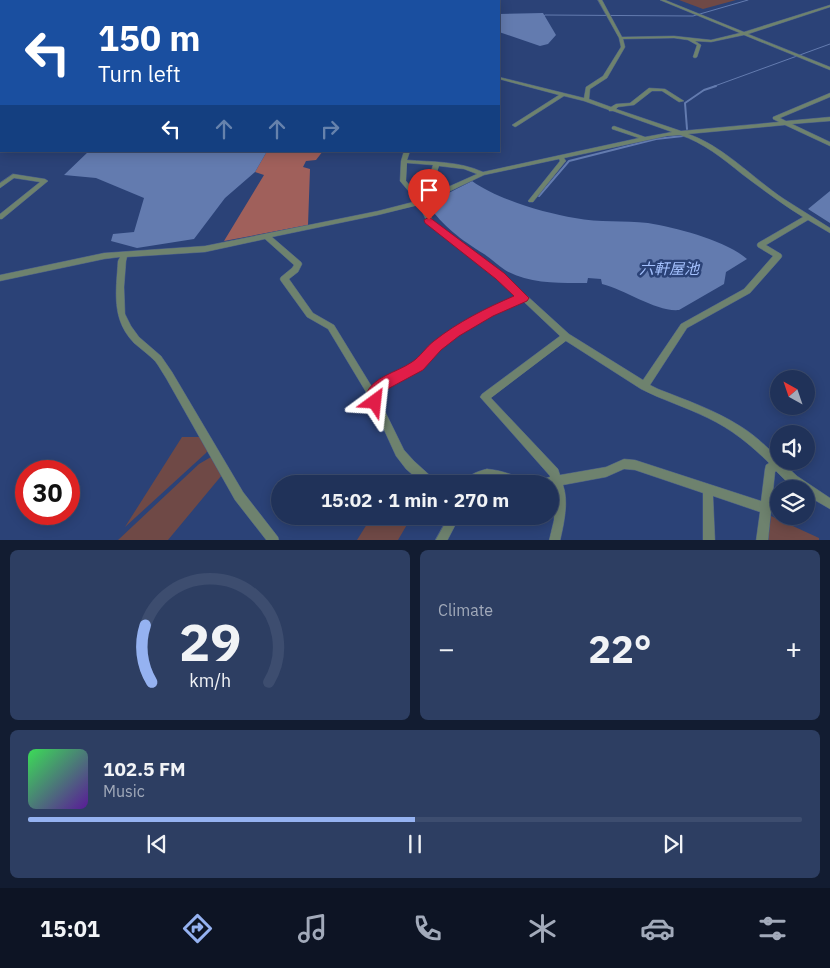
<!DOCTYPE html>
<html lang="en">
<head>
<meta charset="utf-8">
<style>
	:root { --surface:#203259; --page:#2d3e62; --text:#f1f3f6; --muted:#a2aaba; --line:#3d4d6f; --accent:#95b2f1 }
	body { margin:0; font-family:"IBM Plex Sans","Noto Sans JP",sans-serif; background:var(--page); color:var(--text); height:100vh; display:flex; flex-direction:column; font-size:19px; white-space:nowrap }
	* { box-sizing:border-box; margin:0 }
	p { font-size:16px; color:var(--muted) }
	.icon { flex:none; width:28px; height:28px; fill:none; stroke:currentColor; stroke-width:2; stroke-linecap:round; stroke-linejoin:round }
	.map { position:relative; height:540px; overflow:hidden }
	.details { display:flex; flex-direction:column; gap:10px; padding:10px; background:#121c31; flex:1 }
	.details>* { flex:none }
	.top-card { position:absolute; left:0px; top:0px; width:500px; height:152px; box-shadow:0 2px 12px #0003,0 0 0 1px var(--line); background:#1a4fa0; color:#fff; overflow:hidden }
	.needle { width:32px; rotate:320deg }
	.fabs { position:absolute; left:770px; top:370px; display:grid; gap:10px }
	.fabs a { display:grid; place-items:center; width:45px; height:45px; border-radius:50%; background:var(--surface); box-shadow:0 2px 12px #0003,0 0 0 1px var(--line); font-size:25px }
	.speed { position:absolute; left:15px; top:460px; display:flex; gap:10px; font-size:25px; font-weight:700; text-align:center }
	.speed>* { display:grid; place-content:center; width:65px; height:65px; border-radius:50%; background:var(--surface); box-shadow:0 2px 12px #0003,0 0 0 1px var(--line); line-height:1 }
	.speed .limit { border:8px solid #d22; background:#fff; color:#111 }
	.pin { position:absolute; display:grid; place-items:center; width:42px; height:42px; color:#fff; margin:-51px -21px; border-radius:50% 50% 50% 0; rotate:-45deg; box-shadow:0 0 5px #0007 }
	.pin .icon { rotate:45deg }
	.me { position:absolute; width:55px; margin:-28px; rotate:30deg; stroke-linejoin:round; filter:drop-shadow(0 0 4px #0008) }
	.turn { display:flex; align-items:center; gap:18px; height:105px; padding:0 15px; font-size:22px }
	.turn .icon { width:65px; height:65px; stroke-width:2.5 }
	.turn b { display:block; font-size:35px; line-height:42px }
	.lanes { display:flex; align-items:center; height:48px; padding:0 15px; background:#0003; justify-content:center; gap:25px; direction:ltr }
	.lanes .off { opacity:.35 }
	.big { font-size:38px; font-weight:700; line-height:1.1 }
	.details .tile { flex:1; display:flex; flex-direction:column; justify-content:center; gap:8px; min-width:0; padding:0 18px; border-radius:8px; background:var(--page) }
	.details .dial { align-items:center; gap:0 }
	.dial svg { height:130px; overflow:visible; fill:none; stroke:var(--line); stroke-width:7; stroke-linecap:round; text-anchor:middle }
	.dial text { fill:var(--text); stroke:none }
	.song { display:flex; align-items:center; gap:15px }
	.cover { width:60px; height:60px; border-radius:8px; background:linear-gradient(135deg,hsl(130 70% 55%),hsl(270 70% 35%)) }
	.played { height:5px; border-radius:2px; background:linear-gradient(90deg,var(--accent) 50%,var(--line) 50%) }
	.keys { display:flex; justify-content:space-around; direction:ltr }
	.heat { display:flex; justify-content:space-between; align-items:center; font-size:28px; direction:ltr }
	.details .tiles { flex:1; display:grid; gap:10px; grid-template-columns:1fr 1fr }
	.tile:last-child { grid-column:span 2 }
	.trip { position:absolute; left:271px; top:475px; width:288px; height:50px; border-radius:25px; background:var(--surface); box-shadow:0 2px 12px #0003,0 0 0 1px var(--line); font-weight:700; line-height:50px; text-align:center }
	.tabs { display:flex; height:80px; justify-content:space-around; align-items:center; background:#0d1424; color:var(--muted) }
	.tabs .icon { width:35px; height:35px }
	.tabs .selected { color:var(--accent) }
	.tabs b { font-size:22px; color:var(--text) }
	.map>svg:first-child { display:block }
</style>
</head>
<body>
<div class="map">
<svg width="830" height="541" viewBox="0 0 830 541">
	<rect width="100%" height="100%" fill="#2b4277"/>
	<path fill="#6f4946" d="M679 0H736L703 9Z
		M182 437H203L209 448 206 453 125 527Z
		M211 457 222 475 168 540 117 541 199 464Z
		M372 516H412L398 540H357Z
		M771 516 819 538V541H768Z"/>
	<path fill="#a0605b" d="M237 151H323L316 160 306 161 303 167 310 169 308 225 224 241 264 175 255 172 266 153Z"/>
	<path fill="#637baf" d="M0 0H210V1H1V14Z
		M543 13 556 35 548 44 540 46 499 32V14Z
		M89 151H235L266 153 255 172 225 198 194 239 137 248 111 241 113 234 134 232 144 198 96 178 64 175Z
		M472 181C497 199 544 213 575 218 599 223 624 220 648 223 677 228 725 240 747 259L726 272 724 284 679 310C656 312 626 290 602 284L601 279 588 278 587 283C560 283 529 284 505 270 497 265 492 259 484 254 460 239 444 227 427 204Z
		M830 191V223L808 209Z"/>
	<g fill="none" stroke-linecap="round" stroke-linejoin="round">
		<path stroke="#637baf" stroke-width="1" d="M542 17 545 15 693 16 748 0
			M712 87 830 44"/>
		<path stroke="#637baf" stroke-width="2" d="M687 129 685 103 704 90 716 86
			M539 196 569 161 656 139 683 136"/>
		<g stroke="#4a5e8c" stroke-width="1">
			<path id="minor" d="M598 0H602L622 37 674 36 711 40 740 33 660 0H665L744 32 830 5V7L748 34 830 67V70L744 35 711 42 695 41 701 45 697 57 695 58 693 57 697 45 688 40 674 38 623 39 625 47 607 78 590 89 589 99 611 107 616 104 630 103 649 88 665 89 684 101 679 102 662 91H652L634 105 618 107 616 109 681 131 779 122 773 119V117L830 93V97L780 118 786 121 830 117V121L792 124 830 142V146L785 125 688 134C722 145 754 179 784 199 799 209 815 218 830 228V233L808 220 766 245 781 254 782 256 781 258 750 293 687 328 650 385 658 389C686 400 715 410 740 426 755 435 767 447 779 459V461H781L797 476 830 498V509L806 495V489H797L789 484 776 471 775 472 768 541H756L760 512 713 496 715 541H703V493L635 470 624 469 606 477 563 485C569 502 564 523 560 541H549L554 520 555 491 553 487 550 488V484H536L537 480 550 477V476L480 397 482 394 560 336 523 301 478 321 439 349 421 369 380 391 377 395 404 450 414 461 435 480 436 484H423L406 469 396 456 369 397 328 329 307 317 281 281 280 279 281 277 292 268 294 265 265 239 205 252 127 257 126 261 124 287 125 314 131 326 139 337 161 356 172 372 243 492 278 537 279 541H267L235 500 166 378C162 372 159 366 155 361 149 355 141 349 134 343 111 319 116 292 118 261L120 257 104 259 0 281V275L104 253 205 246 378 211 417 201 400 181 401 161 404 151H410L407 160C433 162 459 161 483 172L639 138 612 129V127L614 126 645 137 672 132 613 111H609V110L584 101 564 96 517 126 515 127 512 125 559 95 499 79V77L584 98 586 87 603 76 621 47 619 38ZM680 135C704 143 722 158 742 174 762 189 782 204 803 217L758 243 757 245 758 247 773 256 744 289 681 324 643 380 569 334 503 274 439 226 432 219 425 203 484 175 559 159 560 161 528 201 529 202H533L565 162 566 161 564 158 667 136ZM407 163 433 165 424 194 425 198 422 199 406 181ZM439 166 464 169 477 174 430 195ZM419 205 427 222 435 230 497 278 518 297 472 317 433 343 415 363 372 387 334 325 313 313 289 279 298 272 302 264 301 262 272 237 378 215ZM566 341 641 389C662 400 686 407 708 418 731 429 751 445 769 463L766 465 765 469 761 501 635 460 624 459 606 467 560 475 558 469 491 398Z
				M1 117V121L0 122V118Z
				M13 174 45 179 48 181 2 219H0V214L40 182 14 178 0 188V183Z
				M487 469C501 470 513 475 526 480L527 484H507L494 480 487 479 482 480 476 484H462C467 475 478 471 487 469Z
				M449 516H460L447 541H435Z"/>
		</g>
		<g stroke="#4a5e8c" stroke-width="16">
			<path id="motorway" d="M132 1 134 0
				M0 104 1 103"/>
		</g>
		<use href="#minor" fill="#6e826e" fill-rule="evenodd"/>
		<use href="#motorway" stroke="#a3d4a3" stroke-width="14"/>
	</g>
	<path fill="#e11d48" stroke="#92132f" d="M429 217 504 273 529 298 527 301 493 316 459 336 441 350 423 370 382 392 380 395 382 402 380 406 375 408 370 406 366 394C374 376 396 373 412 362 420 357 426 347 434 341 458 322 486 308 514 296L496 279 425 223 424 220Z"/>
	<g text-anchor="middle" stroke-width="5" stroke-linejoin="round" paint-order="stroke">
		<g font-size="15" font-style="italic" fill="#a4c1fe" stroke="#2b4277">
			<text x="669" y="274">六軒屋池</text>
		</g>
	</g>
</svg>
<div class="fabs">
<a><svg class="needle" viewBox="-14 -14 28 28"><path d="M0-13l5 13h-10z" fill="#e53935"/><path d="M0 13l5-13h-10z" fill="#a2aaba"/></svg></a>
<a><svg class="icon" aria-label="sound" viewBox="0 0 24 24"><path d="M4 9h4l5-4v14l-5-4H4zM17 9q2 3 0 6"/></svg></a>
<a><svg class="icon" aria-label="layers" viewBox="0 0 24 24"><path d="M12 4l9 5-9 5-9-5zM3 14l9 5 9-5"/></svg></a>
</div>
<div class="speed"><div class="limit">30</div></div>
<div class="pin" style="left:429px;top:220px;background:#d93025"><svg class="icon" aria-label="arrive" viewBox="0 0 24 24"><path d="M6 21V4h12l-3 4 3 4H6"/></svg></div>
<svg class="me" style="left:375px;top:402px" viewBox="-20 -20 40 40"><path d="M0-17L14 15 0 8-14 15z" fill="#e11d48" stroke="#fff" stroke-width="4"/></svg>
<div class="trip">15:02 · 1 min · 270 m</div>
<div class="top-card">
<div class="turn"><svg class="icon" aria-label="left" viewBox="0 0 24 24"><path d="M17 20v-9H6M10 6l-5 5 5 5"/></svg><div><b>150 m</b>Turn left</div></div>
<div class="lanes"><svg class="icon" aria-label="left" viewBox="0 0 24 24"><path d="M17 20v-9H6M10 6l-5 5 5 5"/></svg><svg class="icon off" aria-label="ahead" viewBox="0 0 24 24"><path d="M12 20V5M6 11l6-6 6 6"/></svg><svg class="icon off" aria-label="ahead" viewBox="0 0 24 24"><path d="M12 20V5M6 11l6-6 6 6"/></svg><svg class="icon off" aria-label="right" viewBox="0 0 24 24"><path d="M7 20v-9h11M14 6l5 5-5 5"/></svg></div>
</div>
</div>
<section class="details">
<div class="tiles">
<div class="tile dial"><svg viewBox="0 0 100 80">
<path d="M14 69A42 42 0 1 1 86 69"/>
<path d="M14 69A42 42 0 0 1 10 34" stroke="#95b2f1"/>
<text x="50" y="56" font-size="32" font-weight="700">29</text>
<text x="50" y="72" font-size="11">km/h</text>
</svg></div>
<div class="tile"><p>Climate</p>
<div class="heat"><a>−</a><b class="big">22°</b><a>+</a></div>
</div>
<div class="tile">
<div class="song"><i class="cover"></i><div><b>102.5 FM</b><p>Music</p></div></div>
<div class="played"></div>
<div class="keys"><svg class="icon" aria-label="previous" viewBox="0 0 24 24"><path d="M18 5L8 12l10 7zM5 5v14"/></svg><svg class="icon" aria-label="pause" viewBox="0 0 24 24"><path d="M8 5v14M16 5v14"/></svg><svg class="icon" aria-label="next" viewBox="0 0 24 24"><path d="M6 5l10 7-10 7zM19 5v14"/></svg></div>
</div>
</div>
</section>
<nav class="tabs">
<b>15:01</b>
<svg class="icon selected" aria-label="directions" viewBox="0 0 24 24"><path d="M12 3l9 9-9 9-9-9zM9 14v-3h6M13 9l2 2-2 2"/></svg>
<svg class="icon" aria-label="music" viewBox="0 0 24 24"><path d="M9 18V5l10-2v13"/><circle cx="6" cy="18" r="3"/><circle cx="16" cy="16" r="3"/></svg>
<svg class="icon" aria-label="phone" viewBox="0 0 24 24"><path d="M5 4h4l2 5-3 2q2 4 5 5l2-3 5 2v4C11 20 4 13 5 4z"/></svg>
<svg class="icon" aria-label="climate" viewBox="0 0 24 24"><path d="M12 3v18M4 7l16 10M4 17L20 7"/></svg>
<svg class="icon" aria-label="car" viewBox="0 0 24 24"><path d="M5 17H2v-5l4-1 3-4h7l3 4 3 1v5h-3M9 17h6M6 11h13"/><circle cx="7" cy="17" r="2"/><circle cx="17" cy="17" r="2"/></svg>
<svg class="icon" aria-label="filters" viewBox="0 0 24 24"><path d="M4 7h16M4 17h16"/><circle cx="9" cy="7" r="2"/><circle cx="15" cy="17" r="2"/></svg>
</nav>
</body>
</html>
